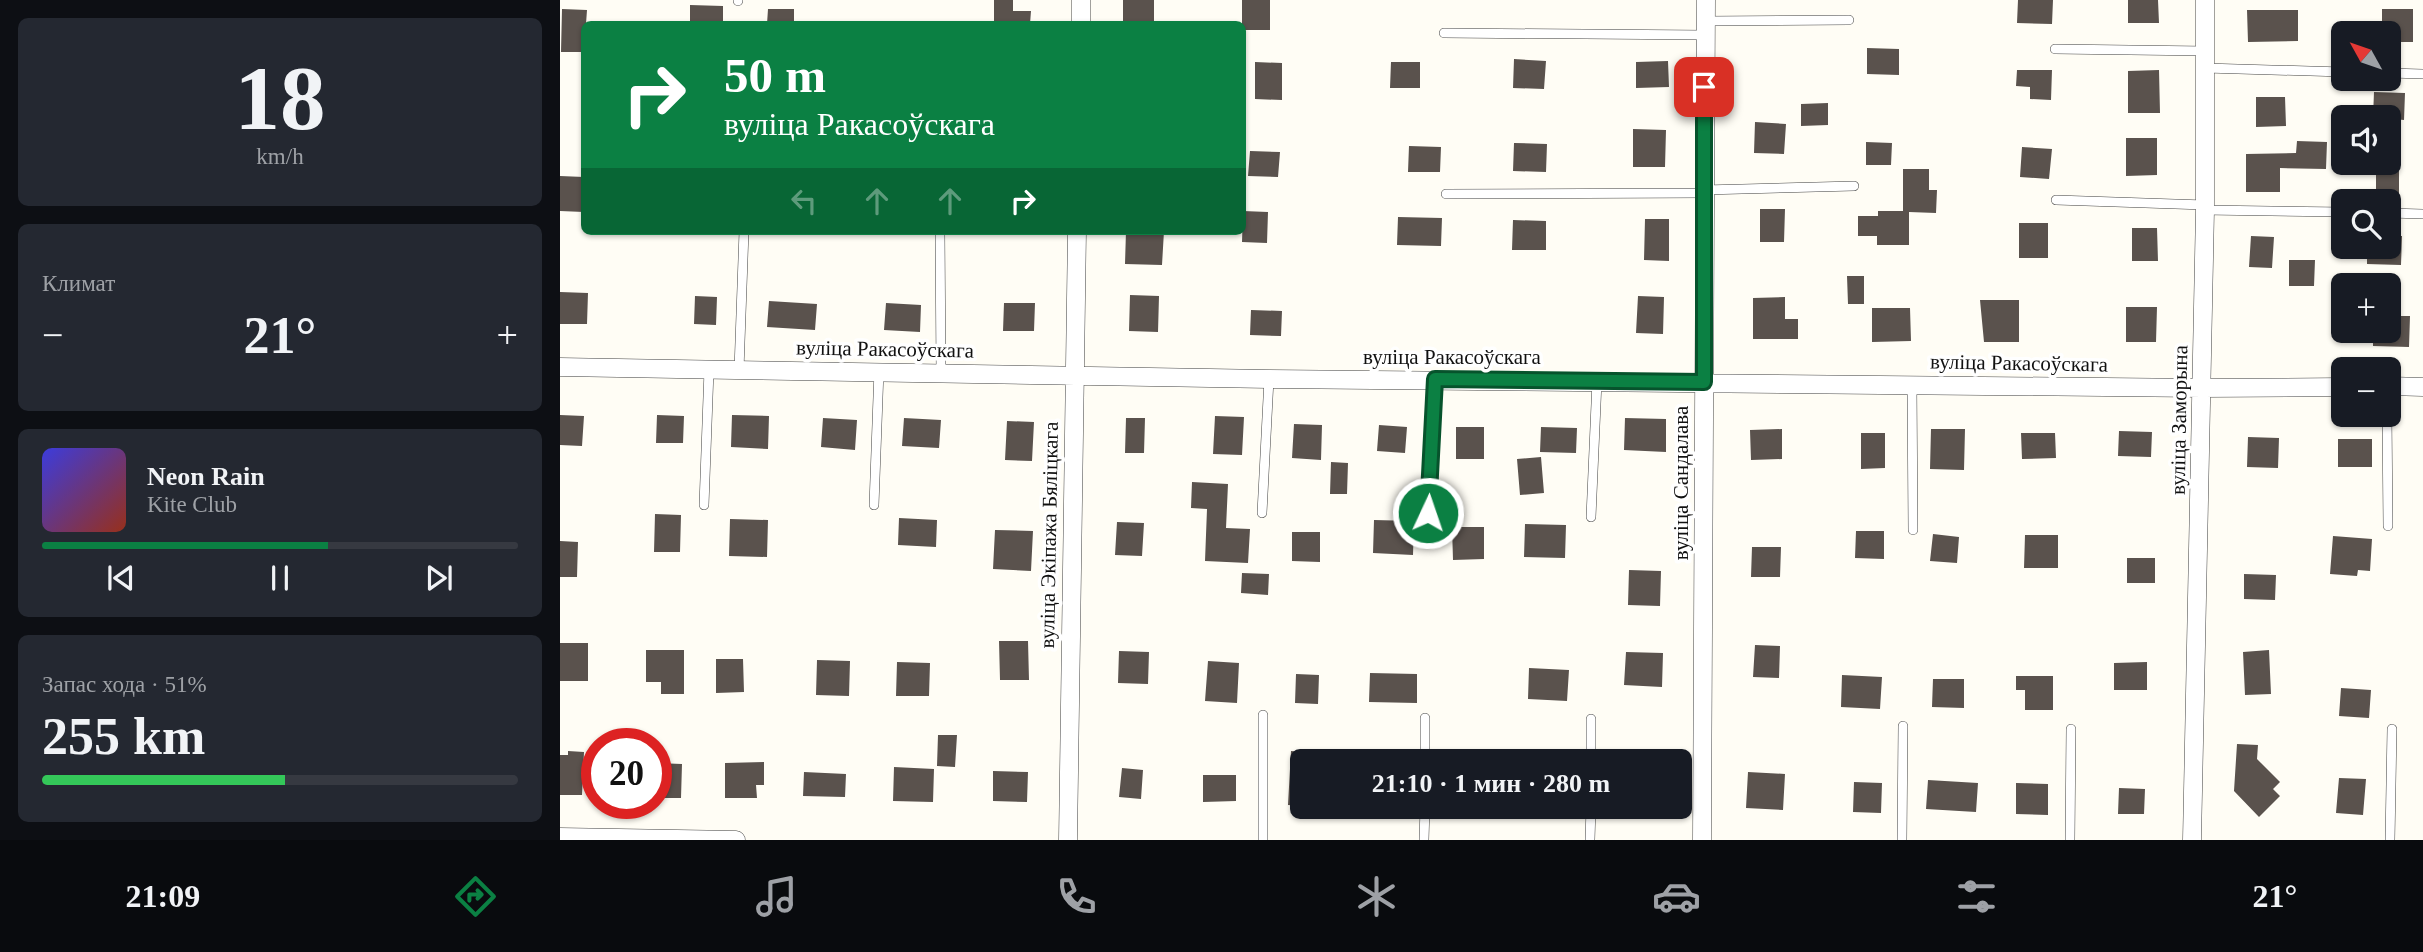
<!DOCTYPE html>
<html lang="ru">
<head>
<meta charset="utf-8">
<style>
	:root { --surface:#171b24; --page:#242831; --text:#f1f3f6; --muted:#9ea1a6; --line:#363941; --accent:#0b8043 }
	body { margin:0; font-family:Georgia,serif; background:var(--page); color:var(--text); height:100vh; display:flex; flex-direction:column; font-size:26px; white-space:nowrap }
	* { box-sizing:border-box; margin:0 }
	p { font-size:23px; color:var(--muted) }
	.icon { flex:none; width:38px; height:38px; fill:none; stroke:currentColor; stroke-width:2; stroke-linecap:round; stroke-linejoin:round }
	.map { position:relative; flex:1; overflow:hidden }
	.panel { display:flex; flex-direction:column; gap:18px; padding:18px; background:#0d0f14; width:560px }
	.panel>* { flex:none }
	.banner { position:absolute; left:21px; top:21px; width:665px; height:214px; border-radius:10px; box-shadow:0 2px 5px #0004; background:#0b8043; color:#fff; overflow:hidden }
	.needle { width:46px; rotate:310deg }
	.controls { position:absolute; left:1771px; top:21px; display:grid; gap:14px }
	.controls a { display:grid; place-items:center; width:70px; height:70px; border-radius:10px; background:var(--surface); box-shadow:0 2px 5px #0004; font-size:35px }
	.speed { position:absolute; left:21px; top:728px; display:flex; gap:14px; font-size:35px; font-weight:700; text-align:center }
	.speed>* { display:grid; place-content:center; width:91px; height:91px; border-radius:50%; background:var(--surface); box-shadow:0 2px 5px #0004; line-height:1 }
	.speed .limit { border:10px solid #d22; background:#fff; color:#111 }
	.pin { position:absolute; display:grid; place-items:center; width:60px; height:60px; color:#fff; margin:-30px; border-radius:14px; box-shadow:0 4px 10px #0006 }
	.me { position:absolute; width:77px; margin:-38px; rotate:3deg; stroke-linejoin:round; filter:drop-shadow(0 0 5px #0008) }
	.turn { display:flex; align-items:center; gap:24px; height:147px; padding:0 28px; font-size:32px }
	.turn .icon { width:91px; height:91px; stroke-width:2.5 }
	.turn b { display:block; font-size:49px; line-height:60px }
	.lanes { display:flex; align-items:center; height:66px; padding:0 28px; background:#0003; justify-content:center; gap:35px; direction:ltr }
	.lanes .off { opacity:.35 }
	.big { font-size:52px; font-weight:700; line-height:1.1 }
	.panel .widget { flex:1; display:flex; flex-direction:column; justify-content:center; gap:10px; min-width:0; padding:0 24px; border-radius:10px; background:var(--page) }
	.panel .dial { align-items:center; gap:0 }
	.dial b { font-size:91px; line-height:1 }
	.song { display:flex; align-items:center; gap:21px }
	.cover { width:84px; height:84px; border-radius:10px; background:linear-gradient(135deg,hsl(240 70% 55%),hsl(10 70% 35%)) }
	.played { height:7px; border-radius:4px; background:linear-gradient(90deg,var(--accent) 60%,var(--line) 60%) }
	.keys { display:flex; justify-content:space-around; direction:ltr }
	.heat { display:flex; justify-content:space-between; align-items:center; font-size:38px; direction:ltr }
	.charge { height:10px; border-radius:5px; background:linear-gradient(90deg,#34c759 51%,var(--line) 0) }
	.trip { position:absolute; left:730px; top:749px; width:402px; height:70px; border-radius:10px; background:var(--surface); box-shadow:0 2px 5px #0004; font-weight:700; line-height:70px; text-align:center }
	.dock { display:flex; height:112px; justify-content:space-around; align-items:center; background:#090b0e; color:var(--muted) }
	.dock .icon { width:49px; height:49px }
	.dock .current { color:var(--accent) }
	.dock b { font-size:32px; color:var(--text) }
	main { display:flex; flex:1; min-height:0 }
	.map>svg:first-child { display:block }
</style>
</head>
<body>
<main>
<section class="panel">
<div class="widget dial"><b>18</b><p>km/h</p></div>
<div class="widget"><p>Климат</p>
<div class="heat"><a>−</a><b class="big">21°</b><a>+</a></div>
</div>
<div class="widget">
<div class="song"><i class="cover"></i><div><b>Neon Rain</b><p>Kite Club</p></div></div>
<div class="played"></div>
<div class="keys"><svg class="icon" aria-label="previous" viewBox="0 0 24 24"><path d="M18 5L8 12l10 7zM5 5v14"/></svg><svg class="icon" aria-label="pause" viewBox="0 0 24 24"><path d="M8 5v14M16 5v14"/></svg><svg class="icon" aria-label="next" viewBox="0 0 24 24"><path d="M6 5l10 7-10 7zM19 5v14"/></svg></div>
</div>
<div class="widget"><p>Запас хода · 51%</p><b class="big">255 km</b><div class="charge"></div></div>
</section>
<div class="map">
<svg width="1863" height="840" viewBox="0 0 1863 840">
	<rect width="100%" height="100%" fill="#fffdf5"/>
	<path fill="#5a524d" d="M434 0H453V11H471L470 24H434Z
		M563 0H594V24H563Z
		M682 0H710V30H682Z
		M1458 0H1493L1492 24 1457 23Z
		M1568 0H1598L1599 23H1568Z
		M130 5 163 6V24H130Z
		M2 9 27 10 24 52H1Z
		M208 9H234V24H207Z
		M1822 9H1853V42H1829V33H1822Z
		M1687 10H1738V41L1688 42Z
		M1307 48 1339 49V75L1307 74Z
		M954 59 986 61 984 89 953 88Z
		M1108 61 1109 87 1076 88V62Z
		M695 62 722 63V100L695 99Z
		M831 62H860V88H830Z
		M1457 70H1492L1491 100 1470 99V87L1456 86Z
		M1599 70 1600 113H1568V71Z
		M1814 92 1845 93 1844 120 1813 117Z
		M1696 97H1725L1726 126 1696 127Z
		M1268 103V125L1241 126V104Z
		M1195 122 1226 124 1224 154 1194 153Z
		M1073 129 1106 130 1105 167H1073Z
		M1566 138H1597V175L1566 176Z
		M1737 141 1767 142 1766 169 1720 168V192H1686V154L1736 153Z
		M1306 142 1332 143 1331 165H1306Z
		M954 143 987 144 986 172 953 171Z
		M849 146 881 147 880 172H848Z
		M1462 147 1492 149 1489 179 1460 177Z
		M690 151 720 152 718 177 688 176Z
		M1816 163H1839V194H1816Z
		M1343 169H1369V190H1377L1376 213 1349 212V245H1317V236H1298V216H1318V211H1343Z
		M0 176 24 177V212L0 211Z
		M1200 209H1225L1224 242H1200Z
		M683 211 708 212 707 243 682 242Z
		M838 217 882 218 881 246 837 245Z
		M1085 219H1109V261L1084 260Z
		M953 220 986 221V250H952Z
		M1459 223H1488V258H1459Z
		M1572 228H1597L1598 261H1572Z
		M566 231H604L602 265 565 264Z
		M1691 236 1714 237 1712 268 1689 267Z
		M1829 236H1842L1841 265 1807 264V247H1829Z
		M1729 260H1755L1754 286H1729Z
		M1287 276H1304V304H1288Z
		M0 292 28 293 27 324H0Z
		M570 295 599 296 598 332 569 331Z
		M135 296 157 297 156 325 134 324Z
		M1078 296 1104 297 1103 334 1076 333Z
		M1225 297V319H1238V339H1193V298Z
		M1420 300H1459V342H1424Z
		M209 301 257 304 255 330 207 327Z
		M326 303 361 305 360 332 324 330Z
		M444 303H475L474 331H443Z
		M1566 307H1597L1596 342H1566Z
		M1312 308H1350L1351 341 1312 342Z
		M691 310 722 311 721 336 690 335Z
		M1829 316H1850L1849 347 1813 346V331H1829Z
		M0 415 24 416 22 446 0 445Z
		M97 415 124 416 123 443H96Z
		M172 415 209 416 208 449 171 447Z
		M655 416 684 417 682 455 653 454Z
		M263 418 297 420 295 450 261 447Z
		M344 418 381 420 379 448 342 446Z
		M566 418H585L584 453H565Z
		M1065 418 1106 419V452L1064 450Z
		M447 421 474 422 472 461 445 460Z
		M734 424 762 425 761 460 732 458Z
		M819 425 847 427 845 453 817 451Z
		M896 427H924V459H896Z
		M981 427 1017 428 1016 453 980 452Z
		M1222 429V459L1191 460 1190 430Z
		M1371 429H1405L1404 470 1370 469Z
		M1559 431 1592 432 1591 457 1558 456Z
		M1301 433H1325V468L1301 469Z
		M1461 433H1495L1496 458 1462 459Z
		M1688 437 1719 438 1718 468 1687 467Z
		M1778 439H1812V467H1778Z
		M981 457 984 493 960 495 957 459Z
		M771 462 788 463 787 494H770Z
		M632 482 668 484 666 528 690 529 688 563 645 561 647 509 631 508Z
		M95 514 121 515 120 552H94Z
		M339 518 377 520 376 547 338 545Z
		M170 519 208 520 207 557 169 556Z
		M814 520 854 521 853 555 813 553Z
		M557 522 584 523 582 556 555 555Z
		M965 524 1006 525 1005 558 964 557Z
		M892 527H924V559L893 560Z
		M435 530 473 531 471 571 433 569Z
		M1296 531H1324V559L1295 558Z
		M732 532H760V562L732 561Z
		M1373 534 1399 537 1397 563 1370 561Z
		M1465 535H1498V568H1464Z
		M1773 536 1812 539 1810 571 1798 570 1797 576 1770 574Z
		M0 541 18 542 17 577H0Z
		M1192 547H1221L1220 577H1191Z
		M1567 558H1595V583H1567Z
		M1069 570 1101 571 1100 606 1068 605Z
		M682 573 709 574 708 595 681 593Z
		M1684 574 1716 575 1715 600 1684 599Z
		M439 641H468L469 680H440Z
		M0 643H28V681H0Z
		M1195 645 1220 646 1219 678 1193 677Z
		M86 650H124V694H101V682H86Z
		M1709 650 1711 694 1685 695 1683 652Z
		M559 651 589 652 588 684 558 683Z
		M1066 652 1103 653 1102 687 1064 685Z
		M156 659H183L184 692 156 693Z
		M257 660 290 661 289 696 256 695Z
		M648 661 679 663 677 703 645 701Z
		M337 662 370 663 369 696H336Z
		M1587 662V690H1554V663Z
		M969 668 1009 670 1007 701 968 699Z
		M810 673 857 674V703L809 702Z
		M736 674 759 675 758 704 735 703Z
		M1282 675 1322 677 1320 709 1281 707Z
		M1456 676H1493V710H1465V690H1456Z
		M1373 679H1404V708L1372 707Z
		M1781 688 1811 690 1809 718 1779 716Z
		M378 735H397L395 767 377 766Z
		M1677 744 1698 745 1697 759 1720 782 1713 789 1720 796 1699 817 1674 791Z
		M8 751 24 752 22 795H0V755H8Z
		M731 751 742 752V806L728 805Z
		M204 762V785H196L197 798H165V763Z
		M96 763 122 764 121 798H96Z
		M334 767 374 769 373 802 333 801Z
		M562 768 583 770 581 799 559 797Z
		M433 771 468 772 467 802 433 801Z
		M244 772 286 774 285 797 243 796Z
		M1188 772 1225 774 1223 810 1186 808Z
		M643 775H676V801L643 802Z
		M1779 778 1806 779 1803 815 1776 813Z
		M1368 780 1418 783 1416 812 1366 809Z
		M1294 782 1322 783 1321 813 1293 812Z
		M1456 783 1488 784V815L1456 814Z
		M1559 788 1585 789 1584 814H1558Z"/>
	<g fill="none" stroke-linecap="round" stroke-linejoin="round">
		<g stroke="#444" stroke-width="10">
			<path id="service" d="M178 1V0
				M1145 21 1289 20
				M884 33 1145 35
				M1495 49 1645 51
				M1645 68 1783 72
				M1829 73 1863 74
				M1144 190 1294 186
				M886 194 1144 193
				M1496 200 1645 205
				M1645 210 1783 212
				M1829 213 1863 214
				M380 231 381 372
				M179 370 184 231
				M1352 385 1353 530
				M1827 415 1828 526
				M144 505 149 370
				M314 505 319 370
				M702 513 709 379
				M868 513 875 379
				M1031 517 1037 381
				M865 761V718
				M1031 761V719
				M703 840V715
				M864 840 865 807
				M1030 840 1031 807
				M1342 840 1343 726
				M1510 840 1511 729
				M1830 840 1832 729"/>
		</g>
		<g stroke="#444" stroke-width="19">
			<path id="minor" d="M521 24V0
				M0 367 709 379 1642 388 1783 387
				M1829 386 1863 387
				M0 837 176 840
				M508 840 517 231
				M1142 840 1146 0
				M1632 840 1645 210V0"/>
		</g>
		<use href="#service" stroke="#fff" stroke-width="9"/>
		<use href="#minor" stroke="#fff" stroke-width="18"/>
	</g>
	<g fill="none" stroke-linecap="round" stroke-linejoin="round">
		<g stroke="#07532c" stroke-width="18">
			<path id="route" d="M868 513 875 379 1144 382V87"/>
		</g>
		<use href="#route" stroke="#0b8043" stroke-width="12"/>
	</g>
	<g text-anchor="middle" stroke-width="7" stroke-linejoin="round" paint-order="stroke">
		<g font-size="21" fill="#111" stroke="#fff">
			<text transform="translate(325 349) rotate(1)" y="7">вуліца Ракасоўскага</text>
			<text x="892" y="364">вуліца Ракасоўскага</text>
			<text transform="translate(1459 363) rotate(1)" y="7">вуліца Ракасоўскага</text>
			<text transform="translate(1619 420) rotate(-89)" y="7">вуліца Заморына</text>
			<text transform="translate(1121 483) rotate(-90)" y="7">вуліца Сандалава</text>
			<text transform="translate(489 535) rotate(-89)" y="7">вуліца Экіпажа Бяліцкага</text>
		</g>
	</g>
</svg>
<div class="controls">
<a><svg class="needle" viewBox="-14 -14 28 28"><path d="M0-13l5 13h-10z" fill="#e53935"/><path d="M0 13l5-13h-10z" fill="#9ea1a6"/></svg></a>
<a><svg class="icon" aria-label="sound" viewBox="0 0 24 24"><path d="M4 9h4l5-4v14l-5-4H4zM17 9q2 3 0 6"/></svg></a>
<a><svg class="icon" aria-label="search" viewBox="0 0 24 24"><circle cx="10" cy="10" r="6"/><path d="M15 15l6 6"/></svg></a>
<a>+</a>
<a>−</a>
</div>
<div class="speed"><div class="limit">20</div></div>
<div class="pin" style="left:1144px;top:87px;background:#d93025"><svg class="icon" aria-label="arrive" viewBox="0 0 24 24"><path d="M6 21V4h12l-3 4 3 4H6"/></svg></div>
<svg class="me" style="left:868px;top:513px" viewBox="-20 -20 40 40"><circle r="17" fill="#0b8043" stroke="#fff" stroke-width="3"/><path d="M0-11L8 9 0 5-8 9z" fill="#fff"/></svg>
<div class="trip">21:10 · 1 мин · 280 m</div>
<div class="banner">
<div class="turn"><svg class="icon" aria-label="right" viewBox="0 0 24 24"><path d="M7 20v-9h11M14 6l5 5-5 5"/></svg><div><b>50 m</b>вуліца Ракасоўскага</div></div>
<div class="lanes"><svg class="icon off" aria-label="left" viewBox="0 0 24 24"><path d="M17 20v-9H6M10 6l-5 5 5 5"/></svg><svg class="icon off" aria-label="ahead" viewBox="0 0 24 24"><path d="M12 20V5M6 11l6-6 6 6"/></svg><svg class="icon off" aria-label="ahead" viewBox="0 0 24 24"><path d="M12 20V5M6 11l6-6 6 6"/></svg><svg class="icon" aria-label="right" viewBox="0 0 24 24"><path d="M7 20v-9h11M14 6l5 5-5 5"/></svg></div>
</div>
</div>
</main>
<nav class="dock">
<b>21:09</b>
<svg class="icon current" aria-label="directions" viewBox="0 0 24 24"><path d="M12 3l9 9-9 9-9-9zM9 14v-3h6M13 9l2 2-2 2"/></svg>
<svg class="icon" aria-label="music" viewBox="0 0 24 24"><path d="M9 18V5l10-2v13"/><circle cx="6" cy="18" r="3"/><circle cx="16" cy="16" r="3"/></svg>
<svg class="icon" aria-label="phone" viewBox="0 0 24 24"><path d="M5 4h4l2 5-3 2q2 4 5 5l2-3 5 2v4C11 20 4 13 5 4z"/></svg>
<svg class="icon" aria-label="climate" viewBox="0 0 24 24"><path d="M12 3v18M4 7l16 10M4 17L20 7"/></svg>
<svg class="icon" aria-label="car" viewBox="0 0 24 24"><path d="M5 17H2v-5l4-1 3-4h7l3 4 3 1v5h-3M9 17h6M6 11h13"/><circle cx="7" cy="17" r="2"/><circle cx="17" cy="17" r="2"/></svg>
<svg class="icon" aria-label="filters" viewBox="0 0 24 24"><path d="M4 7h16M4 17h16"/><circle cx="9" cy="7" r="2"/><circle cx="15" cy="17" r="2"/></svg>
<b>21°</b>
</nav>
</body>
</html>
